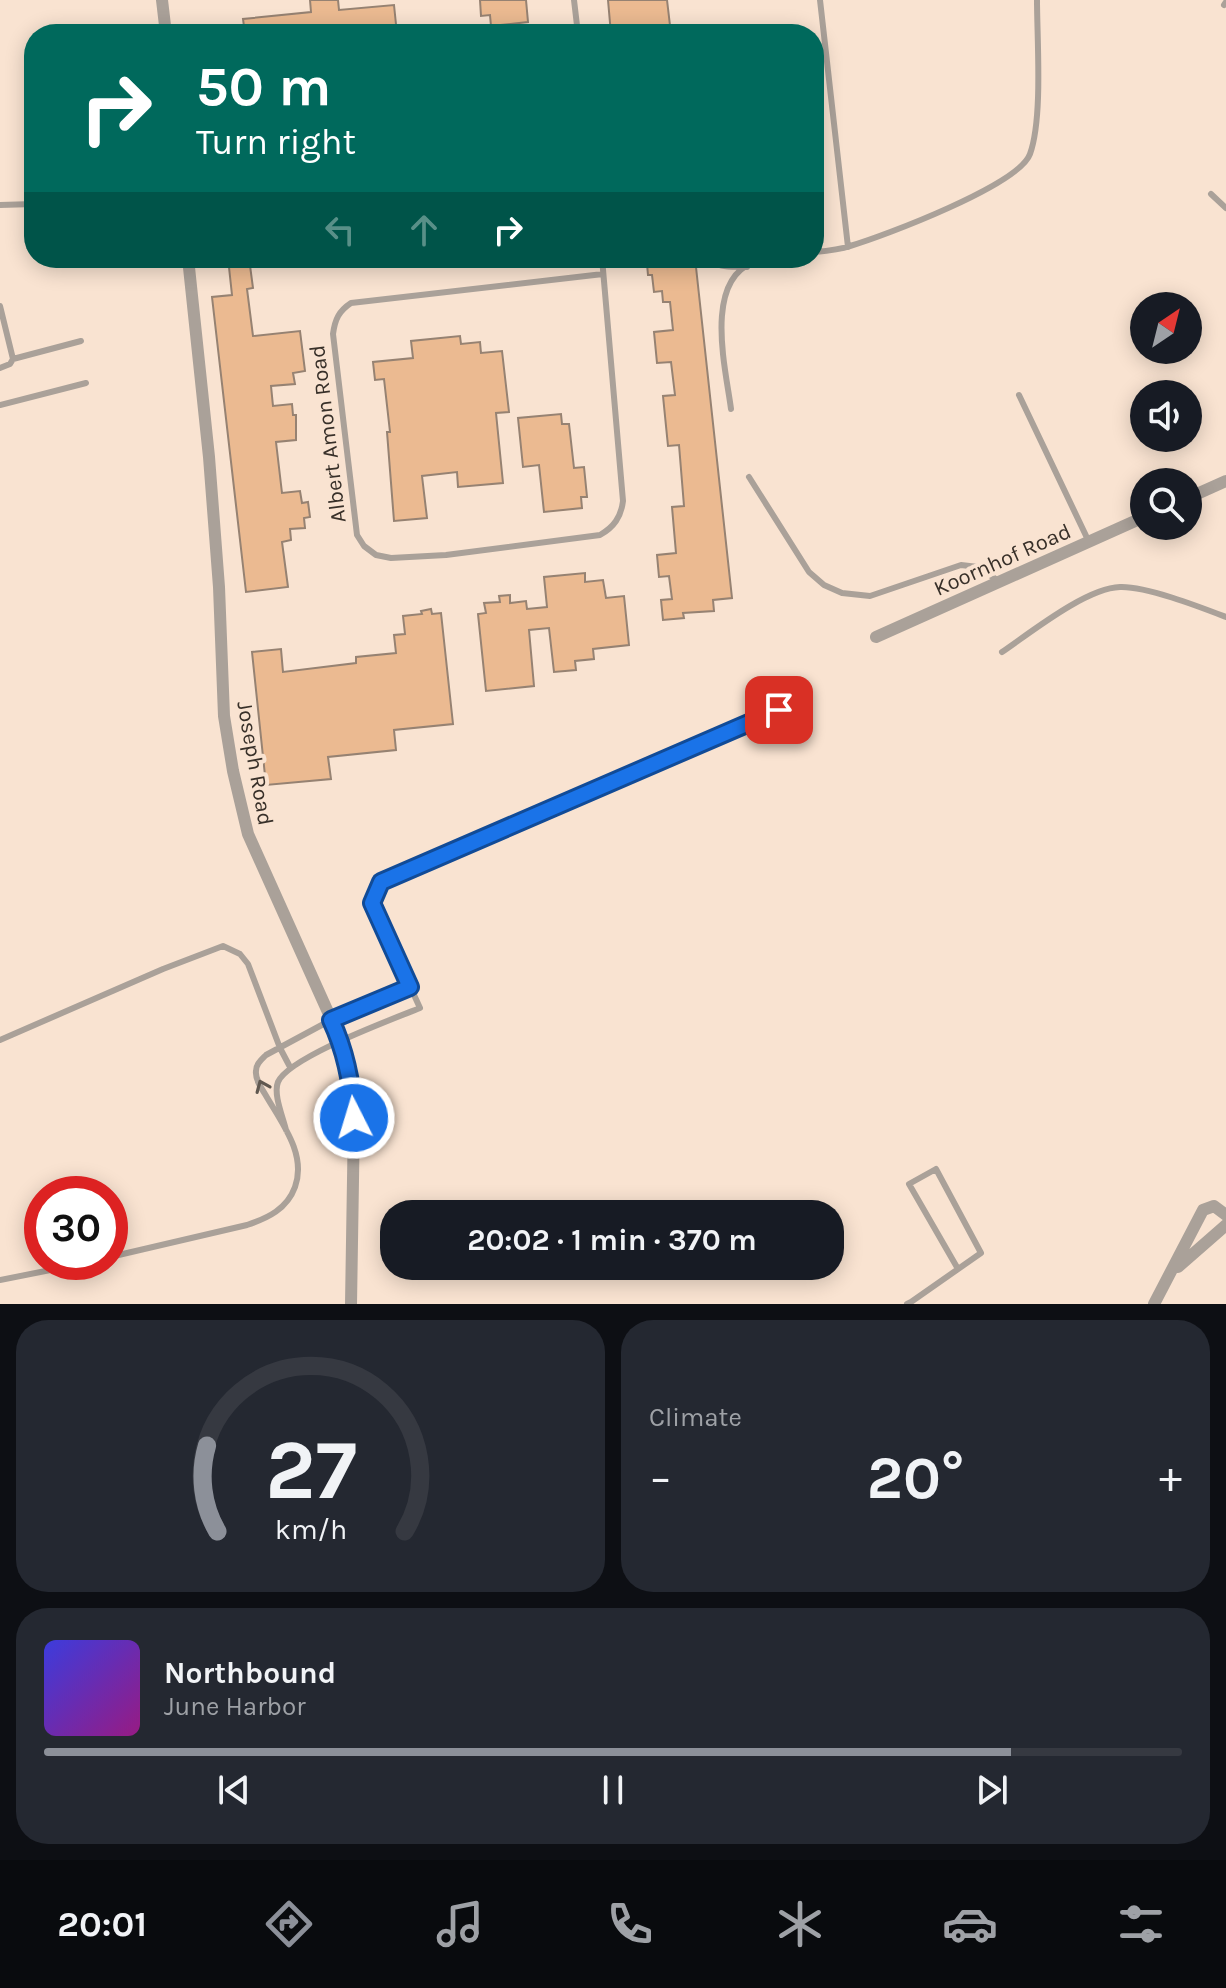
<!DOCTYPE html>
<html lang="en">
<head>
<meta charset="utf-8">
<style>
	:root { --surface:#171b24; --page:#242831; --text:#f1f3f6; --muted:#9ea1a6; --line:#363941; --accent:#8c9099 }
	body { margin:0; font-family:Karla,sans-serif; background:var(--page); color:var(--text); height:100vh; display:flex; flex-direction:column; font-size:30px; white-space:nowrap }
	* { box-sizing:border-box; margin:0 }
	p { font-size:26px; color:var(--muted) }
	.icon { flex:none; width:44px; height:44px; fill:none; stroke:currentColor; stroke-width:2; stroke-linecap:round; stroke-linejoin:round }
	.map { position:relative; height:1304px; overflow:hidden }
	.details { display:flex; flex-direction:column; gap:16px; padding:16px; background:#0d0f14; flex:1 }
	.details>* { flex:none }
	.hud { position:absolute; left:24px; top:24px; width:800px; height:244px; border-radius:32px; box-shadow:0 4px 20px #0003; background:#00695c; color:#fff; overflow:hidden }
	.needle { width:52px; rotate:35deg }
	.controls { position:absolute; left:1130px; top:292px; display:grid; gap:16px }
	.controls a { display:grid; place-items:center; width:72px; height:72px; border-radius:50%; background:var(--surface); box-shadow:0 4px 20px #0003; font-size:40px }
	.speed { position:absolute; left:24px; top:1176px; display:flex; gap:16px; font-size:40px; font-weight:700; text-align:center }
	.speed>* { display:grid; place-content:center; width:104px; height:104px; border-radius:50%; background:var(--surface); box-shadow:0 4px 20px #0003; line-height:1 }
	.speed .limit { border:12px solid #d22; background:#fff; color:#111 }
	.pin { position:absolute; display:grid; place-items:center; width:68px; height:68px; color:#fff; margin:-34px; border-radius:16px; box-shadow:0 4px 12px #0006 }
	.me { position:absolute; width:88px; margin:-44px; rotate:355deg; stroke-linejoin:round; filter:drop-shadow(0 0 6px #0008) }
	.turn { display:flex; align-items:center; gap:28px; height:168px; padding:0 40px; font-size:36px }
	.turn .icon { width:104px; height:104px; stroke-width:2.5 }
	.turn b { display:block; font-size:56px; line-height:68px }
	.lanes { display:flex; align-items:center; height:76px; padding:0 40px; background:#0003; justify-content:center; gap:40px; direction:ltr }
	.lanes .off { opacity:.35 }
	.big { font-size:60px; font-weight:700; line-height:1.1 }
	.details .widget { flex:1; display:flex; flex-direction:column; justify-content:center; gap:12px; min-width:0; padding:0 28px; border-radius:32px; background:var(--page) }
	.details .dial { align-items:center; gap:0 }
	.dial svg { height:208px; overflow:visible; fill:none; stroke:var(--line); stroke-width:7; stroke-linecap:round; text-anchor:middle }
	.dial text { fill:var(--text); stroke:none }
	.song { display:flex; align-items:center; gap:24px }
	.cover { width:96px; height:96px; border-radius:12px; background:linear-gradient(135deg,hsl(240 70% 55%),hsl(310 70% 35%)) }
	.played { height:8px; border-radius:4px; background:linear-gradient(90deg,var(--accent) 85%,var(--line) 85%) }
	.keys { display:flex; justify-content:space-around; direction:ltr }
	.heat { display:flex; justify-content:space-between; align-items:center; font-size:44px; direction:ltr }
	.details .tiles { flex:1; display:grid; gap:16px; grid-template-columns:1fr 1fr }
	.widget:last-child { grid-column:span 2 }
	.trip { position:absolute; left:380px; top:1200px; width:464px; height:80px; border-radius:32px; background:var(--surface); box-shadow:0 4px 20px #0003; font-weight:700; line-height:80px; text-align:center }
	.tabs { display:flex; height:128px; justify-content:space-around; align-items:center; background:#090b0e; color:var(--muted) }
	.tabs .icon { width:56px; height:56px }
	.tabs .current { color:var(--accent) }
	.tabs b { font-size:36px; color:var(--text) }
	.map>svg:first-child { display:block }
</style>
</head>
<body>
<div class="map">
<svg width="1226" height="1304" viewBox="0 0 1226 1304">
	<rect width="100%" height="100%" fill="#f9e3d1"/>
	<path fill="#ebba91" stroke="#968272" stroke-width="2" d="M310 0H338L339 10 394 5 397 34H245L243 19 311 12Z
		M480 0H526L528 22 491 26 490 15 481 16Z
		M608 0H667L671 34H611Z
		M228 258H249L253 288 247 289 253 336 300 331 305 371 293 373 295 384 271 386 273 406 292 404 293 415H296V440L276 442 282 493 300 491 302 503 308 502 310 517 304 518 305 528 290 529 291 540 282 542 288 587 246 592 212 297 232 295Z
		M651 258H695L732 598 713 600 714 611 683 613 684 618 663 620 661 600 672 599 669 576 659 577 657 555 676 553 672 507 684 506 679 445 668 446 663 396 675 395 671 362 657 363 654 332 673 330 670 302H663L662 291 654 292 652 275H648L647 264H652Z
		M460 336 461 344 480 342 481 353 502 351 509 412 496 413 503 483 458 487 457 472 422 476 427 518 394 521 387 432H390L384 379 375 380 373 362 413 358 411 341Z
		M561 414 562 424H569L574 468 584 467 587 497H581L582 508 544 512 539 465 523 467 518 418Z
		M585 573V582L603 580 606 598 624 596 629 645 593 649 594 659 575 661 576 670 554 672 549 628 529 630 534 686 486 691 478 614 486 613 484 603 500 602 499 596 510 595V603L526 601 527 609 547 607 544 577Z
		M431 609 432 614 441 613 453 724 394 730 396 750 328 757 331 779 266 785 252 652 281 649 283 672 356 663V657L396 653 394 635 405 634 403 616 422 614 421 611Z"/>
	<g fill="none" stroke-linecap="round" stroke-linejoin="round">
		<path stroke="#aaa199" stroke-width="6" d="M574 0 578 34
			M820 0 848 247
			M1224 5 1226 2
			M1211 194 1226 208
			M0 205 34 204
			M814 252C826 251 839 250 850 246 884 236 1019 185 1030 154 1043 118 1037 40 1037 0
			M602 258 623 501C621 517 614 527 600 535L446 555 391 558 376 555 364 546 357 535 333 334C335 319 339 311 351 303L603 274
			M708 258C718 269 733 266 747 267
			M0 306 13 359 10 364 0 368
			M13 359 81 341
			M1019 395 1089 542
			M0 405 86 383
			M731 409C726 370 703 281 754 262 762 259 772 259 780 258
			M749 477 809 572 824 585 842 593 870 596 961 565 978 567 1000 582
			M1002 652C1030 633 1086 588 1120 587 1146 586 1200 607 1226 617
			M0 1040 163 969 223 946 240 954 248 964 280 1048 290 1067
			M286 1130C283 1117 273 1094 278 1082 289 1057 393 1019 420 1008L372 903 381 882 779 710
			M110 1257 247 1225C268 1218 287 1209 295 1187 307 1154 281 1122 265 1094 261 1088 255 1079 256 1071 256 1064 261 1060 266 1055L331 1020 410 987
			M0 1280 91 1262
			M907 1304 911 1302 981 1253 936 1169 909 1184 958 1269"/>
		<path stroke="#aaa199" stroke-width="12" d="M162 0 166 34
			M188 258 209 457 219 587 224 716 233 771 248 834 341 1041 353 1084 354 1118 351 1304
			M1188 498 1226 481
			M876 637 1144 517
			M1178 1267 1226 1225
			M1154 1304 1203 1210 1214 1206 1226 1215"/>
	</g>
	<defs><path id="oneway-chevron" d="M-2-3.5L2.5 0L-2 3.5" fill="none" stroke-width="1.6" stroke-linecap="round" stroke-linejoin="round" transform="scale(2)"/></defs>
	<use stroke="#605850" href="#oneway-chevron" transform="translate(262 1086) rotate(-113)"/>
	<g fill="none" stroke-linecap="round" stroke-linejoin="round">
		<g stroke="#114b97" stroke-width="20">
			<path id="route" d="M354 1118C352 1083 346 1052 331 1020L410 987 372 903 381 882 779 710"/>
		</g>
		<use href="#route" stroke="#1a73e8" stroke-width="14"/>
	</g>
	<g text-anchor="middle" stroke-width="8" stroke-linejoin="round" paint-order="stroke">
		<g font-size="22" fill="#383029" stroke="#f9e3d1">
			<text transform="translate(327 434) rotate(-97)" y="8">Albert Amon Road</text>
			<text transform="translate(1002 559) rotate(-24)" y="8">Koornhof Road</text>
			<text transform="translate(256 763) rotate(80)" y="8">Joseph Road</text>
		</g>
	</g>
</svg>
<div class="controls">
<a><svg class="needle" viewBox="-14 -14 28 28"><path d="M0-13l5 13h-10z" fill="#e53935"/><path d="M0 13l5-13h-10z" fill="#9ea1a6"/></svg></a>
<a><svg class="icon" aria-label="sound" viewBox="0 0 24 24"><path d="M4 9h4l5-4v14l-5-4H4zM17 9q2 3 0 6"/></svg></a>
<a><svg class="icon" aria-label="search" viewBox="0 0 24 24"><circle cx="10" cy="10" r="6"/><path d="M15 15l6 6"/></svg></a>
</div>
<div class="speed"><div class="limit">30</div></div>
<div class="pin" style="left:779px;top:710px;background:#d93025"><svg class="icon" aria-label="arrive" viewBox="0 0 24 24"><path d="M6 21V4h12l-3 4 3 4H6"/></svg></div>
<svg class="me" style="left:354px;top:1118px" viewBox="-20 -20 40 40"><circle r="17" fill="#1a73e8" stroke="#fff" stroke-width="3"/><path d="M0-11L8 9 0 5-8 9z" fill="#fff"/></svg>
<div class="trip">20:02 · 1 min · 370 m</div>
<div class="hud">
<div class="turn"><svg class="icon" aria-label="right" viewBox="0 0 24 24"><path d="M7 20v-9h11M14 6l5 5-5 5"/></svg><div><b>50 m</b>Turn right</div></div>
<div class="lanes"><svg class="icon off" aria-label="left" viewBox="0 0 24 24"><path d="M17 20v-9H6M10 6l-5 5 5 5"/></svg><svg class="icon off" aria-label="ahead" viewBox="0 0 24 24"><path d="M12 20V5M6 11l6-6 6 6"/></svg><svg class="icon" aria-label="right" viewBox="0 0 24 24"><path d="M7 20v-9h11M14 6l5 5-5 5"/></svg></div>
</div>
</div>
<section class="details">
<div class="tiles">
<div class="widget dial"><svg viewBox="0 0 100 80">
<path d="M14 69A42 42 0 1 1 86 69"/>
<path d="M14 69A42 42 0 0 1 10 36" stroke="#8c9099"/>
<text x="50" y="56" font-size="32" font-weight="700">27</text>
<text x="50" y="72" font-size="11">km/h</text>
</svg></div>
<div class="widget"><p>Climate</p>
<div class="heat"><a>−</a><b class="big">20°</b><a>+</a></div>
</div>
<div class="widget">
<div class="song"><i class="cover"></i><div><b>Northbound</b><p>June Harbor</p></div></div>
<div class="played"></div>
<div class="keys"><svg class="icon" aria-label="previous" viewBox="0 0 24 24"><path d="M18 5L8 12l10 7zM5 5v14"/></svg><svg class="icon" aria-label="pause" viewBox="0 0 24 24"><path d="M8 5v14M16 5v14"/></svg><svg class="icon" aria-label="next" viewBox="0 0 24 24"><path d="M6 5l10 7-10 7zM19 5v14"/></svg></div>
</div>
</div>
</section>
<nav class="tabs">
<b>20:01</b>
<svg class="icon current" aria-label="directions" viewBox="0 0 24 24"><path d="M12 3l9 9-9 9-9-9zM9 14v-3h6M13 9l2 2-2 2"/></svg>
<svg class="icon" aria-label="music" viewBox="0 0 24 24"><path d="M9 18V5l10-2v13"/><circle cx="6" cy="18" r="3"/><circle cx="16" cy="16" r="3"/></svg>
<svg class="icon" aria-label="phone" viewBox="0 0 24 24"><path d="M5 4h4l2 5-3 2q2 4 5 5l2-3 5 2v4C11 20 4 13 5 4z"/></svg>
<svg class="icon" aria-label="climate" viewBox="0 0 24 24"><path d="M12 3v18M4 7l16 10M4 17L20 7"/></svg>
<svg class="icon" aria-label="car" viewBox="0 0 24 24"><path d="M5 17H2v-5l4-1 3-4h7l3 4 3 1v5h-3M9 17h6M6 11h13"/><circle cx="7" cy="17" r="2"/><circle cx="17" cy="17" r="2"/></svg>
<svg class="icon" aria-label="filters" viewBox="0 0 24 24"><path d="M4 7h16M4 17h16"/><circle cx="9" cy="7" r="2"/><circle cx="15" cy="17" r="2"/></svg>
</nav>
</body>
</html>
